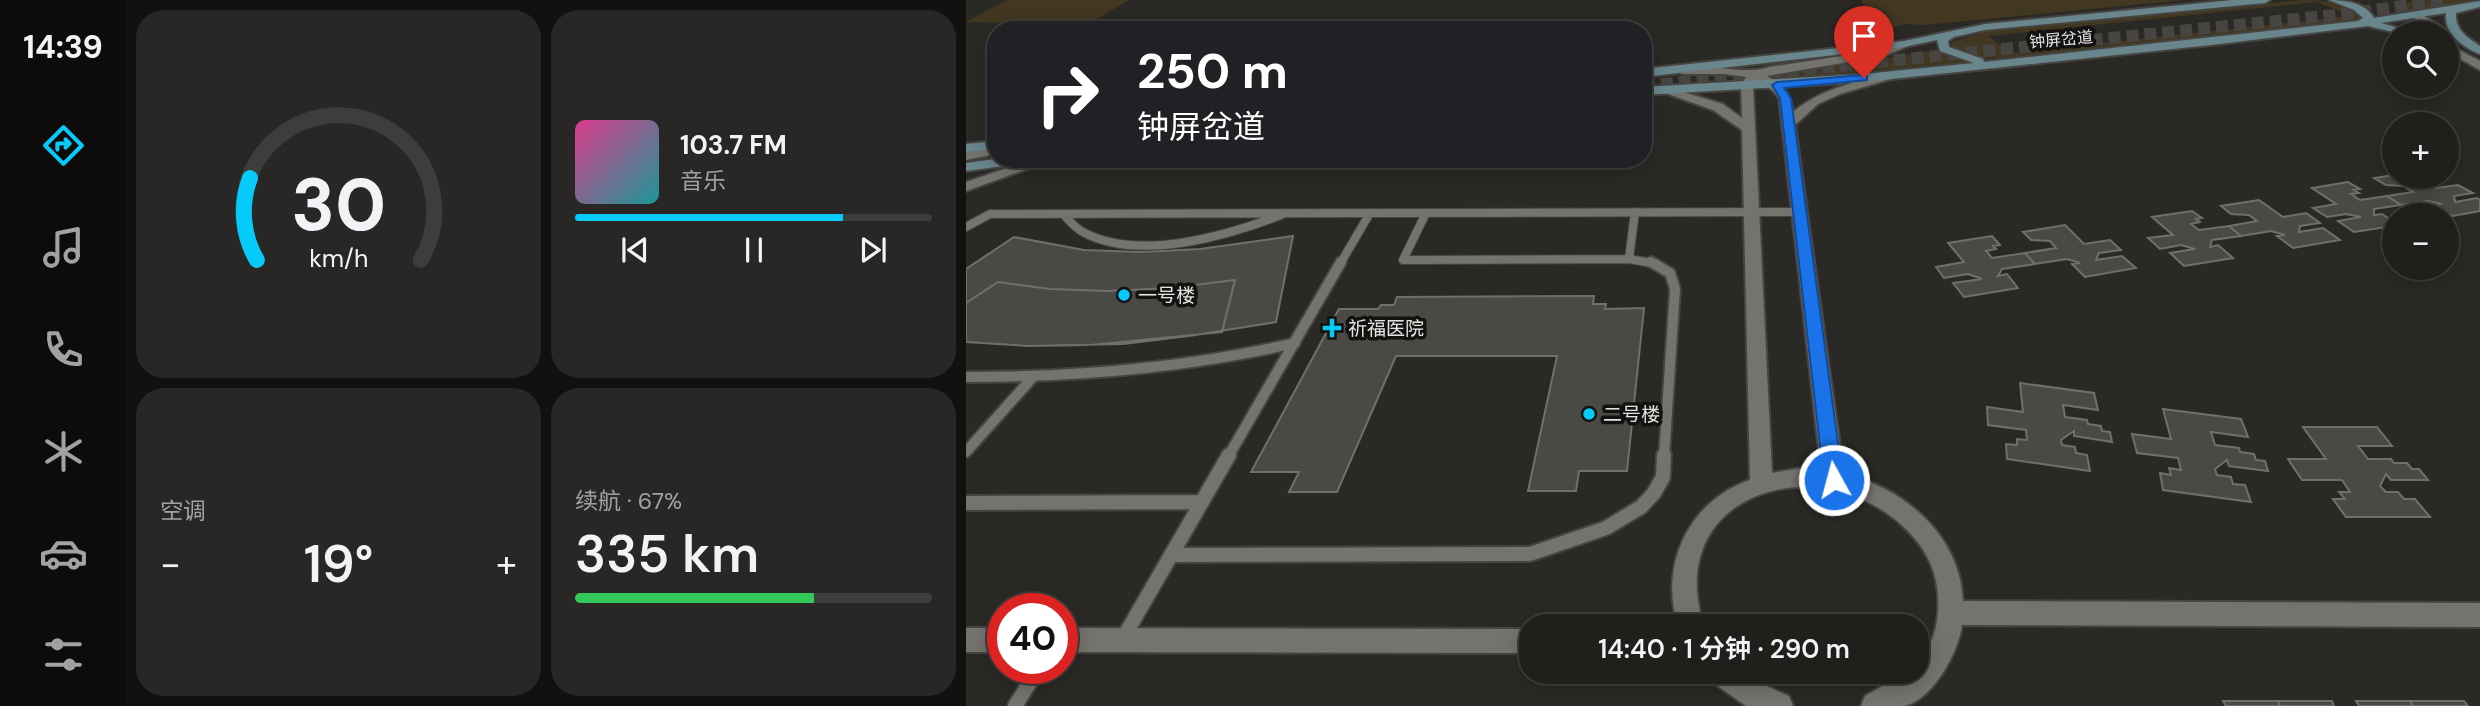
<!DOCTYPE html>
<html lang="zh">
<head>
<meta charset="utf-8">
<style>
	:root { --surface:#201f1c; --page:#282725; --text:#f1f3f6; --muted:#a2a2a3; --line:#3d3d3b; --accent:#04cbf9 }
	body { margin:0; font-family:"DM Sans","Noto Sans SC",sans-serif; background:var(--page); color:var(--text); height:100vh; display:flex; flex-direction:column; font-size:26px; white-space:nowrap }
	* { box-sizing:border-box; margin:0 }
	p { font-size:23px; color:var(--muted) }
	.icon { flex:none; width:38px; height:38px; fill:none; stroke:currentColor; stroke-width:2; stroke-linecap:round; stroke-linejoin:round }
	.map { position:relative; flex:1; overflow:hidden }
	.side { display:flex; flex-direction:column; gap:10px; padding:10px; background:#12110f; width:840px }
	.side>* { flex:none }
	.hud { position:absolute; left:21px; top:21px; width:665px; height:147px; border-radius:28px; box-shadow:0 4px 18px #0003,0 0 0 2px var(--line); background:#202124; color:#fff; overflow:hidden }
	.buttons { position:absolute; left:1416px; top:21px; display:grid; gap:14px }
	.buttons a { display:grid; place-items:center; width:77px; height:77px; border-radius:50%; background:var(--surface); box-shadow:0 4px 18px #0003,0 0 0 2px var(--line); font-size:35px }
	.speed { position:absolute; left:21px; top:593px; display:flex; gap:14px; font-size:35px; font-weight:700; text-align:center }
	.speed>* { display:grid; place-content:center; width:91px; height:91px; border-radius:50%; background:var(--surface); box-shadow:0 4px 18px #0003,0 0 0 2px var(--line); line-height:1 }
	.speed .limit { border:10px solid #d22; background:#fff; color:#111 }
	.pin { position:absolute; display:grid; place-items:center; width:60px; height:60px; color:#fff; margin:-72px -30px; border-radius:50% 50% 50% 0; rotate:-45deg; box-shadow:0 0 7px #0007 }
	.pin .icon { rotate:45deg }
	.me { position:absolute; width:77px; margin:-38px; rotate:353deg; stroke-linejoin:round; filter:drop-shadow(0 0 5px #0008) }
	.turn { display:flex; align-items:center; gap:24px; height:147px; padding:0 35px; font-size:32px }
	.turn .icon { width:91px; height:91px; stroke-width:2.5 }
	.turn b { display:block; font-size:49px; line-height:60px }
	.big { font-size:52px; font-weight:600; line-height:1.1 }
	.side .tile { flex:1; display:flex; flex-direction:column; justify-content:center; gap:10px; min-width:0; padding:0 24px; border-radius:28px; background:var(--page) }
	.side .dial { align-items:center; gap:0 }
	.dial svg { height:182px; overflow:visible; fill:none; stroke:var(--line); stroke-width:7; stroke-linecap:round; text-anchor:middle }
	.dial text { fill:var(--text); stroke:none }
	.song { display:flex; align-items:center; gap:21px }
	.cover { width:84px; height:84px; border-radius:10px; background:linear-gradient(135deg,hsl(330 70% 55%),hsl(180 70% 35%)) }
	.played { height:7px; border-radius:4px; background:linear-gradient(90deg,var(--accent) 75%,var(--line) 75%) }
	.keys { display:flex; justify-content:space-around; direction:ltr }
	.heat { display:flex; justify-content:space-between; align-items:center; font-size:38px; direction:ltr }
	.charge { height:10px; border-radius:5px; background:linear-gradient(90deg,#34c759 67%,var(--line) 0) }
	.side .tiles { flex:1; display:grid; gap:10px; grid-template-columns:repeat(2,1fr) }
	.trip { position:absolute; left:553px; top:614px; width:410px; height:70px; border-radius:28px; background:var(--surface); box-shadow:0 4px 18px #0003,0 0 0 2px var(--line); font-weight:600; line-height:70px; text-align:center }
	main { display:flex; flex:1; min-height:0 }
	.tabs { display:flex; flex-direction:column; width:126px; justify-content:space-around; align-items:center; background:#0d0c0b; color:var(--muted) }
	.tabs .icon { width:49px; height:49px }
	.tabs .selected { color:var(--accent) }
	.tabs b { font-size:32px; color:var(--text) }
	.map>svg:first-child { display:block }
</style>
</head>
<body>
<main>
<nav class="tabs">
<b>14:39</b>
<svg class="icon selected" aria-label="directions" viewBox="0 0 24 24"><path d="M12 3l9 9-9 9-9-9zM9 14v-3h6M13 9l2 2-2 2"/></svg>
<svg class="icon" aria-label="music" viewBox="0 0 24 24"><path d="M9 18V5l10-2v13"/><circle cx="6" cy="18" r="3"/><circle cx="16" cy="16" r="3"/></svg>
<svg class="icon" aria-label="phone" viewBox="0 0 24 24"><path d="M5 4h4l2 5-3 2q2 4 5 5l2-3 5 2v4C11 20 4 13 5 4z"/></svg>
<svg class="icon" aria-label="climate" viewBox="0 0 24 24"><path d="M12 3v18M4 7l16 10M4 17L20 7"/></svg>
<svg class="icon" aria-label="car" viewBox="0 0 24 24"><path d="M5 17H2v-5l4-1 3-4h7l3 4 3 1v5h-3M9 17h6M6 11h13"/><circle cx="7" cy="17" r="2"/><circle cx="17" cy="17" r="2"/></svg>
<svg class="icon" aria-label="filters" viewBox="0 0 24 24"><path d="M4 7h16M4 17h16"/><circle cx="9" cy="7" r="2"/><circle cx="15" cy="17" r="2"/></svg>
</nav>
<section class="side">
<div class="tiles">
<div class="tile dial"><svg viewBox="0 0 100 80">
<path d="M14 69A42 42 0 1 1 86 69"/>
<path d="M14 69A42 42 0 0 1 11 33" stroke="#04cbf9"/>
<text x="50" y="56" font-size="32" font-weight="700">30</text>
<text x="50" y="72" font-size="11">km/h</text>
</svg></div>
<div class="tile">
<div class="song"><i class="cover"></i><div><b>103.7 FM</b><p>音乐</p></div></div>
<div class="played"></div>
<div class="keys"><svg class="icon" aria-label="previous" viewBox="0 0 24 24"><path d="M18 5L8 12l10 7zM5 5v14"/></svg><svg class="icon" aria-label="pause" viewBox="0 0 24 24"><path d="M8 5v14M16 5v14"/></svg><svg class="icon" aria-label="next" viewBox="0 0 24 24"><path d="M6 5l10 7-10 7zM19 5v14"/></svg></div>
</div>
<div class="tile"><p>空调</p>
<div class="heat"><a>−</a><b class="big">19°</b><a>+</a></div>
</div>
<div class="tile"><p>续航 · 67%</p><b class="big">335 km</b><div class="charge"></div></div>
</div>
</section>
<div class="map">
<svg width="1514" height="706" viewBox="0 0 1514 706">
	<rect width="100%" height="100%" fill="#2b2926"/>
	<path fill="#423721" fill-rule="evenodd" d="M41 0H163L123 24 0 22Z
		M895 0H1220L959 25 939 24 912 33Z
		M1337 0C1359 0 1376 2 1395 15V20L1048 57C1028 58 1001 62 986 47V42L1022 31ZM1351 2 1385 16 1045 53 1022 36Z
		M1448 0H1514V1L1442 11 1438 4Z
		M972 50 982 56 1002 62 816 79 808 77 826 71Z"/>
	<path fill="#4b4945" stroke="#716f6b" stroke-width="2" d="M1428 175 1450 177 1470 188 1492 185 1507 193 1488 196 1489 202 1511 198 1514 200V211L1487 216 1469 205 1476 204 1462 201 1435 205 1421 196 1447 192 1437 186 1420 185 1408 178Z
		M1382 182 1394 189 1388 190 1393 193 1385 194 1394 200 1421 196 1435 205 1408 209V215L1416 214 1428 222V226L1388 232 1372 221 1395 217 1380 214 1361 217 1347 208 1370 204 1346 188Z
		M1293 200 1317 217 1340 213 1354 223 1334 226 1333 232 1357 228 1374 240 1327 248 1311 236 1319 235 1305 231 1275 236 1263 226 1291 221 1283 215 1265 214 1255 206Z
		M1226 211 1236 218 1230 219 1234 222 1225 224 1233 230 1263 226 1275 236 1246 240 1244 247 1252 245 1267 258 1218 266 1204 253 1229 249 1215 245 1194 249 1182 238 1207 235 1186 217Z
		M1099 225 1118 244 1144 240 1155 250 1133 253 1130 260 1156 256 1170 268 1119 277 1106 264 1114 263 1101 259 1069 264 1059 253 1090 248 1084 241 1065 240 1057 232Z
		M327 236 310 322 223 336 157 344 62 346 0 342V269L48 237 118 250 174 252 234 249Z
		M1026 236 1034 245 1027 246 1030 249 1020 251 1026 258 1059 253 1069 264 1036 269 1032 276 1041 274 1052 288 998 297 987 283 1016 279 1002 274 978 278 970 267 998 262 982 243Z
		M269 280 256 332 125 345 62 346 0 342V303L32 282 84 289 142 291 205 288Z
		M628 296 627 304H640L639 309 678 308 661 471H613L610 491H562L591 356H430L371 492H323L333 472H285L373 309H412L415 305H428L431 297Z
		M1054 383 1128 393 1132 410 1097 405 1099 417 1121 420 1122 424 1135 426 1136 431 1144 432 1146 442 1108 436V431L1095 440 1096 445 1109 447 1110 453 1121 455 1124 471 1041 459 1040 444 1051 445V439L1061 440 1060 430 1022 425 1021 407 1057 412Z
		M1197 409 1275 419 1282 437 1245 432 1249 445 1273 448 1274 452 1288 454 1290 460 1299 461 1302 471 1263 466 1261 460 1249 469 1251 475 1265 477 1267 484 1279 485 1285 502 1197 490 1194 473 1205 475 1203 468 1215 470 1212 458 1171 453 1166 434 1205 439Z
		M1337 427H1411L1426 446H1392L1402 459H1425L1428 463H1441L1446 469H1453L1462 480H1425L1420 474 1414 486 1420 492H1432L1438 499H1449L1464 517H1380L1367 499H1379L1373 492H1384L1376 480H1336L1322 459H1360Z
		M1257 701H1312L1314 706H1260Z
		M1312 701H1366L1368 706H1314Z
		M1390 701H1444L1447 706H1393Z
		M1444 701H1498L1502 706H1447Z"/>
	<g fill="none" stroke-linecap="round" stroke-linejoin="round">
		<path stroke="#474542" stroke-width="12" stroke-dasharray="12 6" stroke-linecap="butt" d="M677 86 1379 14 1479 0"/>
		<g stroke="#464441" stroke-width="10">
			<path id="service-far2" d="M460 213 437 260 663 259 669 212
				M97 214C103 220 109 228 117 232 172 262 260 236 315 215
				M0 227 24 214 834 212
				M663 259 691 264
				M374 264 404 213"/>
		</g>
		<g stroke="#464441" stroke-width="14">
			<path id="service-far1" d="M685 262 704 273 709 289 698 457
				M0 377C112 377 220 368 329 343
				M0 452 67 377
				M262 457 375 262"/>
		</g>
		<g stroke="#464441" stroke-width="18">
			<path id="service" d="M0 503 236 502
				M205 555 564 554 640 528 675 507 688 493 697 477 698 455
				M156 640 263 455
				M49 706 73 668"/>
		</g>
		<g stroke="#464441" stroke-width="4">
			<path id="minor" d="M1444 12H1452L1485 33 1480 36V33H1473L1444 16Z
				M1480 43 1514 61V70L1480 51Z
				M30 146V154L0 160V152Z
				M67 159H89L0 191V182Z
				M723 610 732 614 736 622 734 626H686L690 617Z
				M0 628H37V652H0Z
				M96 628 565 629V653L96 652Z"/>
		</g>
		<g stroke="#464441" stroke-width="4">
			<path id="tertiary" d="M938 41 944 44 942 46 918 56 801 76C817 85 825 94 827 112 857 87 892 82 929 72L935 76 874 94 852 104 829 125 878 474C939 488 994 536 997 601L1514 603V627L996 625C993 651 967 700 938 706 925 706 908 706 895 706L899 696 941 672H950C950 660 959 655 964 644 973 626 974 601 970 581 965 556 950 537 930 520 840 448 697 499 738 626H712C693 566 722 501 784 480L776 130 747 110 691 90 697 86 757 104 776 118 775 86 780 77 759 74H718L714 73V67C744 62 775 76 803 67L915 50ZM791 81 806 90 813 98 855 469 835 468 806 473 787 86Z
				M741 672H778L793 683 823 696 827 706H780L745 681Z"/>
		</g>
		<g stroke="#464441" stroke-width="4">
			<path id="secondary" d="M1267 0H1304L1299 3 1019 30 988 37 982 41 983 47 1017 59 1018 62 1392 21 1397 18 1388 10 1363 0C1380 0 1400 3 1408 18L1514 1V7L1490 13C1489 30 1501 37 1514 46V54C1497 48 1477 32 1480 13L1415 23 1450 33H1431L1402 26 1245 45 898 82 677 95V87L898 74 1008 63 974 51 971 40 938 47 677 77V69L938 41 1019 24Z
				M30 141V149L0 152V144Z
				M30 159H68L61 163 0 171V163Z"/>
		</g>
		<use href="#service-far2" stroke="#75736e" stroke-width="8"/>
		<use href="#service-far1" stroke="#75736e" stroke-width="10"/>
		<use href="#service" stroke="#75736e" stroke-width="14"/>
		<use href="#minor" fill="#75736e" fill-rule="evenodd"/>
		<use href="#tertiary" fill="#75736e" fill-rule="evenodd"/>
		<use href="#secondary" fill="#68868c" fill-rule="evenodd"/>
	</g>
	<path fill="#1a73e8" stroke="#114b97" stroke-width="2" d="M898 75 901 76V80L818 88 825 98 877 480 874 485 868 487 861 485 858 480 814 98 806 85 811 82Z"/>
	<g fill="#04cbf9" stroke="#131210" stroke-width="2.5">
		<circle cx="158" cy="295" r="7"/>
		<path d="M362.5 317.5h7v7h7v7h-7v7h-7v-7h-7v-7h7z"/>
		<circle cx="623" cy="414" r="7"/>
	</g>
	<g text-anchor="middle" stroke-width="7" stroke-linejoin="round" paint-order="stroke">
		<g font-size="16" fill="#e5e4e1" stroke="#131210">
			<text transform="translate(1095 39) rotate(-5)" y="6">钟屏岔道</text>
		</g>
		<g font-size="19" fill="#e5e4e1" stroke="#131210" text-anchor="start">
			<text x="172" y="302">一号楼</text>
			<text x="382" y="335">祈福医院</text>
			<text x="637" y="421">二号楼</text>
		</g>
	</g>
</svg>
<div class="buttons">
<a><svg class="icon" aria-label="search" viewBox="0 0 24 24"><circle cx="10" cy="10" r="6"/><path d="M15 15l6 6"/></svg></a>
<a>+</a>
<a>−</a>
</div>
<div class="speed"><div class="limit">40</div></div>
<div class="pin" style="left:898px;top:78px;background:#d93025"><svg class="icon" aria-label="arrive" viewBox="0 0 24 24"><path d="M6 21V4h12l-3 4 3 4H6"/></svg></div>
<svg class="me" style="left:868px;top:480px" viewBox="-20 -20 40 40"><circle r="17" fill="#1a73e8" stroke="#fff" stroke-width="3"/><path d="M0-11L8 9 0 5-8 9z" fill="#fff"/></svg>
<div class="trip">14:40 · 1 分钟 · 290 m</div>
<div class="hud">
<div class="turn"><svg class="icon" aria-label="right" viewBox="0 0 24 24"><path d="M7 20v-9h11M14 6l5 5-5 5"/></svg><div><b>250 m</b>钟屏岔道</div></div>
</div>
</div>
</main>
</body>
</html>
